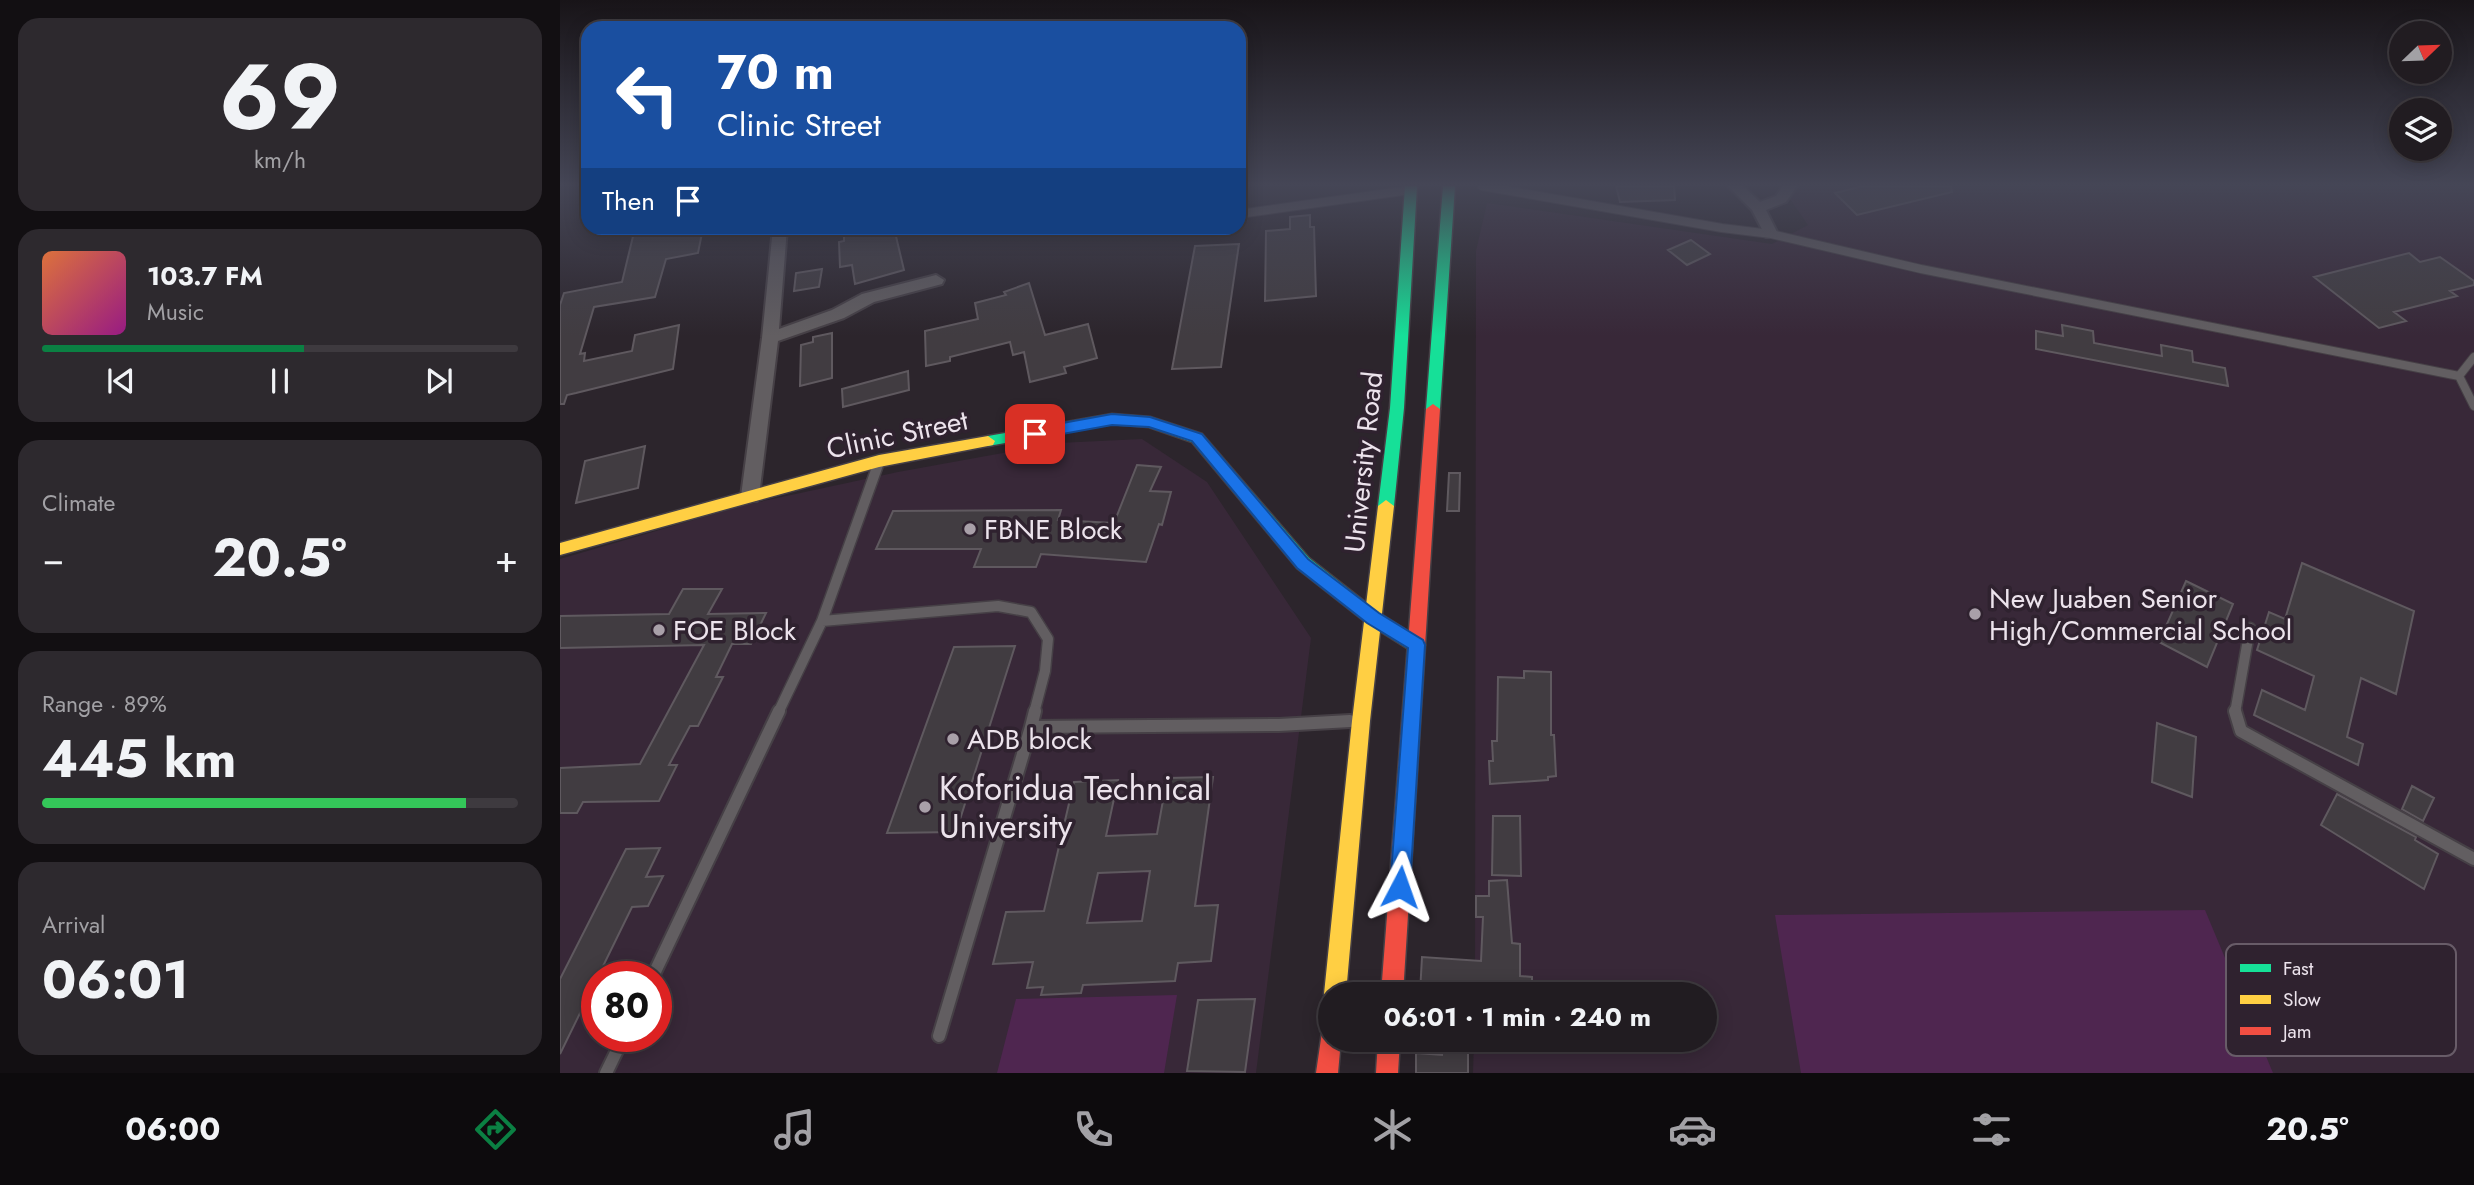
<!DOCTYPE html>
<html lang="en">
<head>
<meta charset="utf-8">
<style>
	:root { --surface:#211c21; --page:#2d292e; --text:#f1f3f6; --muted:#a2a1a5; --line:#3e3a3f; --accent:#0b8043 }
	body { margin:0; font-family:Jost,sans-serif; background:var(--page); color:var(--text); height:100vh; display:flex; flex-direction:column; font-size:26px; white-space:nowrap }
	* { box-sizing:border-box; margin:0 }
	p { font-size:23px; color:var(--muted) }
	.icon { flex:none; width:38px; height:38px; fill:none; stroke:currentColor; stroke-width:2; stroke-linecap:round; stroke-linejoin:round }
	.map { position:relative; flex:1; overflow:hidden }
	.details { display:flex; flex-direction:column; gap:18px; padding:18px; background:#120f12; width:560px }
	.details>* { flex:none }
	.top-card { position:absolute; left:21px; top:21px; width:665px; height:214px; border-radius:21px; box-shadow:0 4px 18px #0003,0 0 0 2px var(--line); background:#1a4fa0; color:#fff; overflow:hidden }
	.needle { width:46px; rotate:67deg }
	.buttons { position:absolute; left:1829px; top:21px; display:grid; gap:14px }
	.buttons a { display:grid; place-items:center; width:63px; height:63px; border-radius:50%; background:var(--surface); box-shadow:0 4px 18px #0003,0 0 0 2px var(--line); font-size:35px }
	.speed { position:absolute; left:21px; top:961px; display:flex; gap:14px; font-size:35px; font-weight:700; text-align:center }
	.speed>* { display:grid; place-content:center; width:91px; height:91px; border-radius:50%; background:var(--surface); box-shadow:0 4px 18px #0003,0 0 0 2px var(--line); line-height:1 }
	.speed .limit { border:10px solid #d22; background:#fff; color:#111 }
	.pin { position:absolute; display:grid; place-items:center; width:60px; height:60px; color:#fff; margin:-30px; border-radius:14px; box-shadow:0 4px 10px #0006 }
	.me { position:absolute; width:77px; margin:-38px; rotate:4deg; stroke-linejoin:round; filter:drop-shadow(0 0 5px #0008) }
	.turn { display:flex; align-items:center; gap:24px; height:147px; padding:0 21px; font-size:32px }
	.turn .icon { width:91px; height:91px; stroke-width:2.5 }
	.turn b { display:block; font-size:49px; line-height:60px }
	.then { display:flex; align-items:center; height:66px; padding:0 21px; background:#0003; gap:14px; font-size:26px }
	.big { font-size:52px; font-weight:700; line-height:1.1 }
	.details .widget { flex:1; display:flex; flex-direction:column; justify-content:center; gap:10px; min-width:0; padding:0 24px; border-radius:21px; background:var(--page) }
	.details .dial { align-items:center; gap:0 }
	.dial b { font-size:91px; line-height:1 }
	.song { display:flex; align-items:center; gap:21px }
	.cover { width:84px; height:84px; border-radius:10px; background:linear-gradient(135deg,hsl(20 70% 55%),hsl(310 70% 35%)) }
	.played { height:7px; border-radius:4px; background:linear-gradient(90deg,var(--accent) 55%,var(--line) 55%) }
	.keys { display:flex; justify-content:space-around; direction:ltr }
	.heat { display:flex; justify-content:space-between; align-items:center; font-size:38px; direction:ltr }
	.charge { height:10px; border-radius:5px; background:linear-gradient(90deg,#34c759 89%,var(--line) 0) }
	.trip { position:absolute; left:758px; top:982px; width:399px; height:70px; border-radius:35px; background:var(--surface); box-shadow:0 4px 18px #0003,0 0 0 2px var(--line); font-weight:700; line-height:70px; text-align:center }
	.menu { display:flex; height:112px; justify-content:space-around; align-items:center; background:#0d0b0d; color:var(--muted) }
	.menu .icon { width:49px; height:49px }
	.menu .on { color:var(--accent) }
	.menu b { font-size:32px; color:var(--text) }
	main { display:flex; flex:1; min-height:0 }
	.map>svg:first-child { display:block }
</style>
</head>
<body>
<main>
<section class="details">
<div class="widget dial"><b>69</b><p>km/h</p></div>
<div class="widget">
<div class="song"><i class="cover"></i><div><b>103.7 FM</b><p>Music</p></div></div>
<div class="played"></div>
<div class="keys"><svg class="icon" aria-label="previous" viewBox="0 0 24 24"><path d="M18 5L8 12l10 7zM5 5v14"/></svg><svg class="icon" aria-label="pause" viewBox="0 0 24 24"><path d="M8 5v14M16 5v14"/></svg><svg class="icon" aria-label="next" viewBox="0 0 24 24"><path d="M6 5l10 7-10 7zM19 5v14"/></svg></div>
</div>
<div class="widget"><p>Climate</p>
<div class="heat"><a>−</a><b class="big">20.5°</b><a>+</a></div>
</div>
<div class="widget"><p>Range · 89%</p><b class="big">445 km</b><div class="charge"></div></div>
<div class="widget"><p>Arrival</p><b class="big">06:01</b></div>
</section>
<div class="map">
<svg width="1914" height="1073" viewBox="0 0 1914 1073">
	<rect width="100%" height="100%" fill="#2c252c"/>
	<path fill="#382838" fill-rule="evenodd" d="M1221 186H1914V1073H913L914 1040H1144V994H915L916 251 927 203 1212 244 1248 225Z
		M582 439 647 482 751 638 696 1073H0V559L185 505 338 472 498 443ZM37 976H96V1036H37Z"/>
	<path fill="#4f2650" d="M1645 910 1713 1073H1241L1215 915Z
		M617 995 604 1073H437L456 999Z"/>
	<path fill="#413c41" stroke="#5f595f" stroke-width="2" fill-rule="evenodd" d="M1056 186H1114L1115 200 1060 202Z
		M1303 186H1391L1392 192 1297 215 1275 193Z
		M750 215V227H754L756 296 705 301 706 231 730 229V217Z
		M75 228H143L138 253 106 259 95 297 34 307 20 354 25 353 24 361 72 351 75 335 119 325 113 369 16 393 7 395 4 404H0V305L4 293 62 282Z
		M319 228H334L344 270 295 284 292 265 280 267 279 242 284 241V235Z
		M1131 240 1150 254 1127 265 1108 250Z
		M679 244 661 367 612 369 635 246Z
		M1849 253 1860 262 1880 257 1914 281V285L1890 291 1897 296 1834 312 1846 321 1819 328 1754 277Z
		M262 269 259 287 234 291 236 273Z
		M469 283 485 335 528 324 537 358 504 367 506 373 470 382 464 352 453 355 450 342 390 357V361L366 366 365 331 418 319 415 303 446 295 444 292Z
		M1502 325 1533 331 1534 343 1602 356 1601 345 1632 351 1633 362 1665 368 1668 386 1476 349V331L1503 336Z
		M272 333V378L240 386 241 345 253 342V337Z
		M348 371 349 390 283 407 282 389Z
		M85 446 78 488 16 503 25 461Z
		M577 465 601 467 590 491 611 492 602 525 599 524 586 562 481 554 476 567H414L421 549H316L333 511 501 510 498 520 554 523Z
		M889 473H900L899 511H887Z
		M1742 563 1854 611 1836 694 1801 678 1787 737 1803 744 1798 765 1694 715 1702 690 1745 710 1754 676 1697 650 1709 612 1725 619Z
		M1626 581 1673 604 1647 667 1599 642Z
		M123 589H162L148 614 206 613 191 644H172L156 677H163L138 726H130L109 765H117L99 801 23 802 17 813H0V768L80 764 144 645 0 648V616L109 614Z
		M455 646 396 832 327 833 394 647Z
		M964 671 991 672V735H994L996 776 988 777V780L930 784 929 761H933L932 741H937L938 677 964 678Z
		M1597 723 1636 737 1632 797 1592 782Z
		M653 777 635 906 658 905 651 961 618 963 615 981 523 985 521 993 481 995 483 987 467 988 473 962 433 964 446 912 484 911 514 782 558 780 546 836 597 834 607 778ZM590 871 582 921 527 923 538 873Z
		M1852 786 1874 798 1863 821 1842 809Z
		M1777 794 1856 837 1855 840 1878 854 1864 889 1761 825Z
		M933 816H960L961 876 932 875Z
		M100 848 86 877 103 876 88 906 72 907 0 1054V979L66 849Z
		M947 880 952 943 960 944V976L972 977V994L860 993 862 957 921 961 923 917H916V896H929V881Z
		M695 999 685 1072 627 1071 638 1000Z
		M883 1040H908V1073H856V1053L882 1055Z"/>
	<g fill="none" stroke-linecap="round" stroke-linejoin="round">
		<g stroke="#464046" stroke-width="10">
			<path id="lane-far2" d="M922 186 1162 228 1211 234 1361 269 1899 376
				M679 214 850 190
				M1914 357 1899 376 1914 406"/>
		</g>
		<g stroke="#464046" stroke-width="13">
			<path id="lane-far1" d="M262 621 438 606 471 612 488 639 485 671 474 713
				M218 713 262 621 319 462
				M1675 713 1690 628"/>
		</g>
		<g stroke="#464046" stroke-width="16">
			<path id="lane" d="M1675 711 1681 731 1914 859
				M471 727 475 711
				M93 976 219 711
				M379 1036 471 727 719 725 790 721
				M46 1073 64 1036"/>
		</g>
		<g stroke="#464046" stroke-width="4">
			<path id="street" d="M1168 186H1183L1200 202 1216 196 1223 186H1237L1226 202 1206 210 1218 234 1216 237H1206L1192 210Z
				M213 228H227L219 329 272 310 302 294 376 275 384 280 382 284 314 302 284 318 218 341 199 496 197 501H183L181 496 202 338Z"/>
		</g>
		<g stroke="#464046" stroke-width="3">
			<path id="fast" d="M845 186H857L844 408 834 506 826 512 818 506 830 408Z
				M883 186H895L880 409 873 414 866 409Z
				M552 414 590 417 642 434 749 558 819 613 862 640 865 645 862 650 856 652 850 650 807 623 737 568 632 442 589 427 552 424 428 446 421 441 428 436Z"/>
		</g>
		<g stroke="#464046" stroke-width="3">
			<path id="slow" d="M428 436 435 441 433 445 319 467 0 555V543L319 455Z
				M826 500 834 506 810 721 786 994H770V1002L764 994 792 721 818 506Z"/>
		</g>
		<g stroke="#464046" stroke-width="3">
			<path id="jam" d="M873 404 880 409 843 994H821L866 409Z
				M770 1029V1040H781L778 1073H756L762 1032Z
				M818 1040H840L838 1073H816Z"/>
		</g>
		<use href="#lane-far2" stroke="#625e61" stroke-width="8"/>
		<use href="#lane-far1" stroke="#625e61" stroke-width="10"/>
		<use href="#lane" stroke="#625e61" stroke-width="12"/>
		<use href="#street" fill="#625e61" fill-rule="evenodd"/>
		<use href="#fast" fill="#16e098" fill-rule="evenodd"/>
		<use href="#slow" fill="#ffcf43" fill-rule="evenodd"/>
		<use href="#jam" fill="#f24e42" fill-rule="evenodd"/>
	</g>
	<linearGradient id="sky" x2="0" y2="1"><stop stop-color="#181418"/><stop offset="0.55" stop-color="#454656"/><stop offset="1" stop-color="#454656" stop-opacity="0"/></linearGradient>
	<rect width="1914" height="336" fill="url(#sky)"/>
	<path fill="#1a73e8" stroke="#114b97" stroke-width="2" d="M552 414 590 417 642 434 748 559 819 613 863 640 865 645 850 887 847 894 840 897 833 894 830 887 848 648 807 623 737 568 632 441 589 427 552 425 475 439 468 434 475 428Z"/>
	<g fill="#a9a0a9" stroke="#2f222f" stroke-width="2.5">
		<circle cx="410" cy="529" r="7"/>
		<circle cx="1415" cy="614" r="7"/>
		<circle cx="99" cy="630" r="7"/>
		<circle cx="393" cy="739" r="7"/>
		<circle cx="365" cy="807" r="7"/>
	</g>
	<g text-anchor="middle" stroke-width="7" stroke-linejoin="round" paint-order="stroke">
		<g font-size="28" fill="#ece3ec" stroke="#2f222f">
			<text transform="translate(337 434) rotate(-12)" y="10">Clinic Street</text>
			<text transform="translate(803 462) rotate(-84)" y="10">University Road</text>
		</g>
		<g font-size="28" fill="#ece3ec" stroke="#2f222f" text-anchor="start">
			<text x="424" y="539">FBNE Block</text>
			<text x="1429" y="608">New Juaben Senior<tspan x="1429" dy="32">High/Commercial School</tspan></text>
			<text x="113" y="640">FOE Block</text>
			<text x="407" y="749">ADB block</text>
		</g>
		<g font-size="33" fill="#ece3ec" stroke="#2f222f" text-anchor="start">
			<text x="379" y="800">Koforidua Technical<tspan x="379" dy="38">University</tspan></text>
		</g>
	</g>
	<rect x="1666" y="944" width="230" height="112" rx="10" fill="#2f222f" stroke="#685c68" stroke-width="2"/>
	<rect x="1680" y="964" width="31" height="8" fill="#16e098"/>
	<rect x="1680" y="995" width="31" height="9" fill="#ffcf43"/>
	<rect x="1680" y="1027" width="31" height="8" fill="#f24e42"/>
	<g font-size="19" fill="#ece3ec">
		<text x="1723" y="975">Fast</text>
		<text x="1723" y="1006">Slow</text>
		<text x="1723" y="1038">Jam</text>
	</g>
</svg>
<div class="buttons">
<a><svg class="needle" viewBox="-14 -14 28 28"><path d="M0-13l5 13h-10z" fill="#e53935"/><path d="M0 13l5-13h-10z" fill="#a2a1a5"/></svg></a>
<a><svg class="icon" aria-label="layers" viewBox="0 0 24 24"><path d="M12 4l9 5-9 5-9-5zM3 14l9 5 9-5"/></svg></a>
</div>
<div class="speed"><div class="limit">80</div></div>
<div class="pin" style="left:475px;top:434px;background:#d93025"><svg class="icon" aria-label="arrive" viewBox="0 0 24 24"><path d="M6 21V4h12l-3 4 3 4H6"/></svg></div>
<svg class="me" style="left:840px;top:887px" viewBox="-20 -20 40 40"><path d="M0-17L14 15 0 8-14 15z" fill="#1a73e8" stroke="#fff" stroke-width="4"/></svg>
<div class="trip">06:01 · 1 min · 240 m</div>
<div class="top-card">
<div class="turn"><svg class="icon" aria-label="left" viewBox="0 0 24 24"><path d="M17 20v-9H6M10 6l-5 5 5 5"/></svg><div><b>70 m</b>Clinic Street</div></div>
<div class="then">Then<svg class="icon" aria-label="arrive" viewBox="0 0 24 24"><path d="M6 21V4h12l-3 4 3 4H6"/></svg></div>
</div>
</div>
</main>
<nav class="menu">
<b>06:00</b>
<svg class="icon on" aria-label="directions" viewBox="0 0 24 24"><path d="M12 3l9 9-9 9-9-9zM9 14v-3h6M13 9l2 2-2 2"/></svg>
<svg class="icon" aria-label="music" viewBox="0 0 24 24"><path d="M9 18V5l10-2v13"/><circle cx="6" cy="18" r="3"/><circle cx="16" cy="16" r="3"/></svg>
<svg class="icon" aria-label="phone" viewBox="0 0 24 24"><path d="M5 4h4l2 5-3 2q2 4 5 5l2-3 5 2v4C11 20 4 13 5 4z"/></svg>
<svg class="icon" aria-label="climate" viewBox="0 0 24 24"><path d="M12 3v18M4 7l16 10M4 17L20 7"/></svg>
<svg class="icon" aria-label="car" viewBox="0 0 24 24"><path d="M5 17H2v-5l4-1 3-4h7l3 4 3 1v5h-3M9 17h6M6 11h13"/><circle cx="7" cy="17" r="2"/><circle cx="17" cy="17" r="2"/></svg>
<svg class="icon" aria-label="filters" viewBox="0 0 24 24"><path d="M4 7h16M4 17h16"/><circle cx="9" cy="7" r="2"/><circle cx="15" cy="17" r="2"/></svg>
<b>20.5°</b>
</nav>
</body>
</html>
